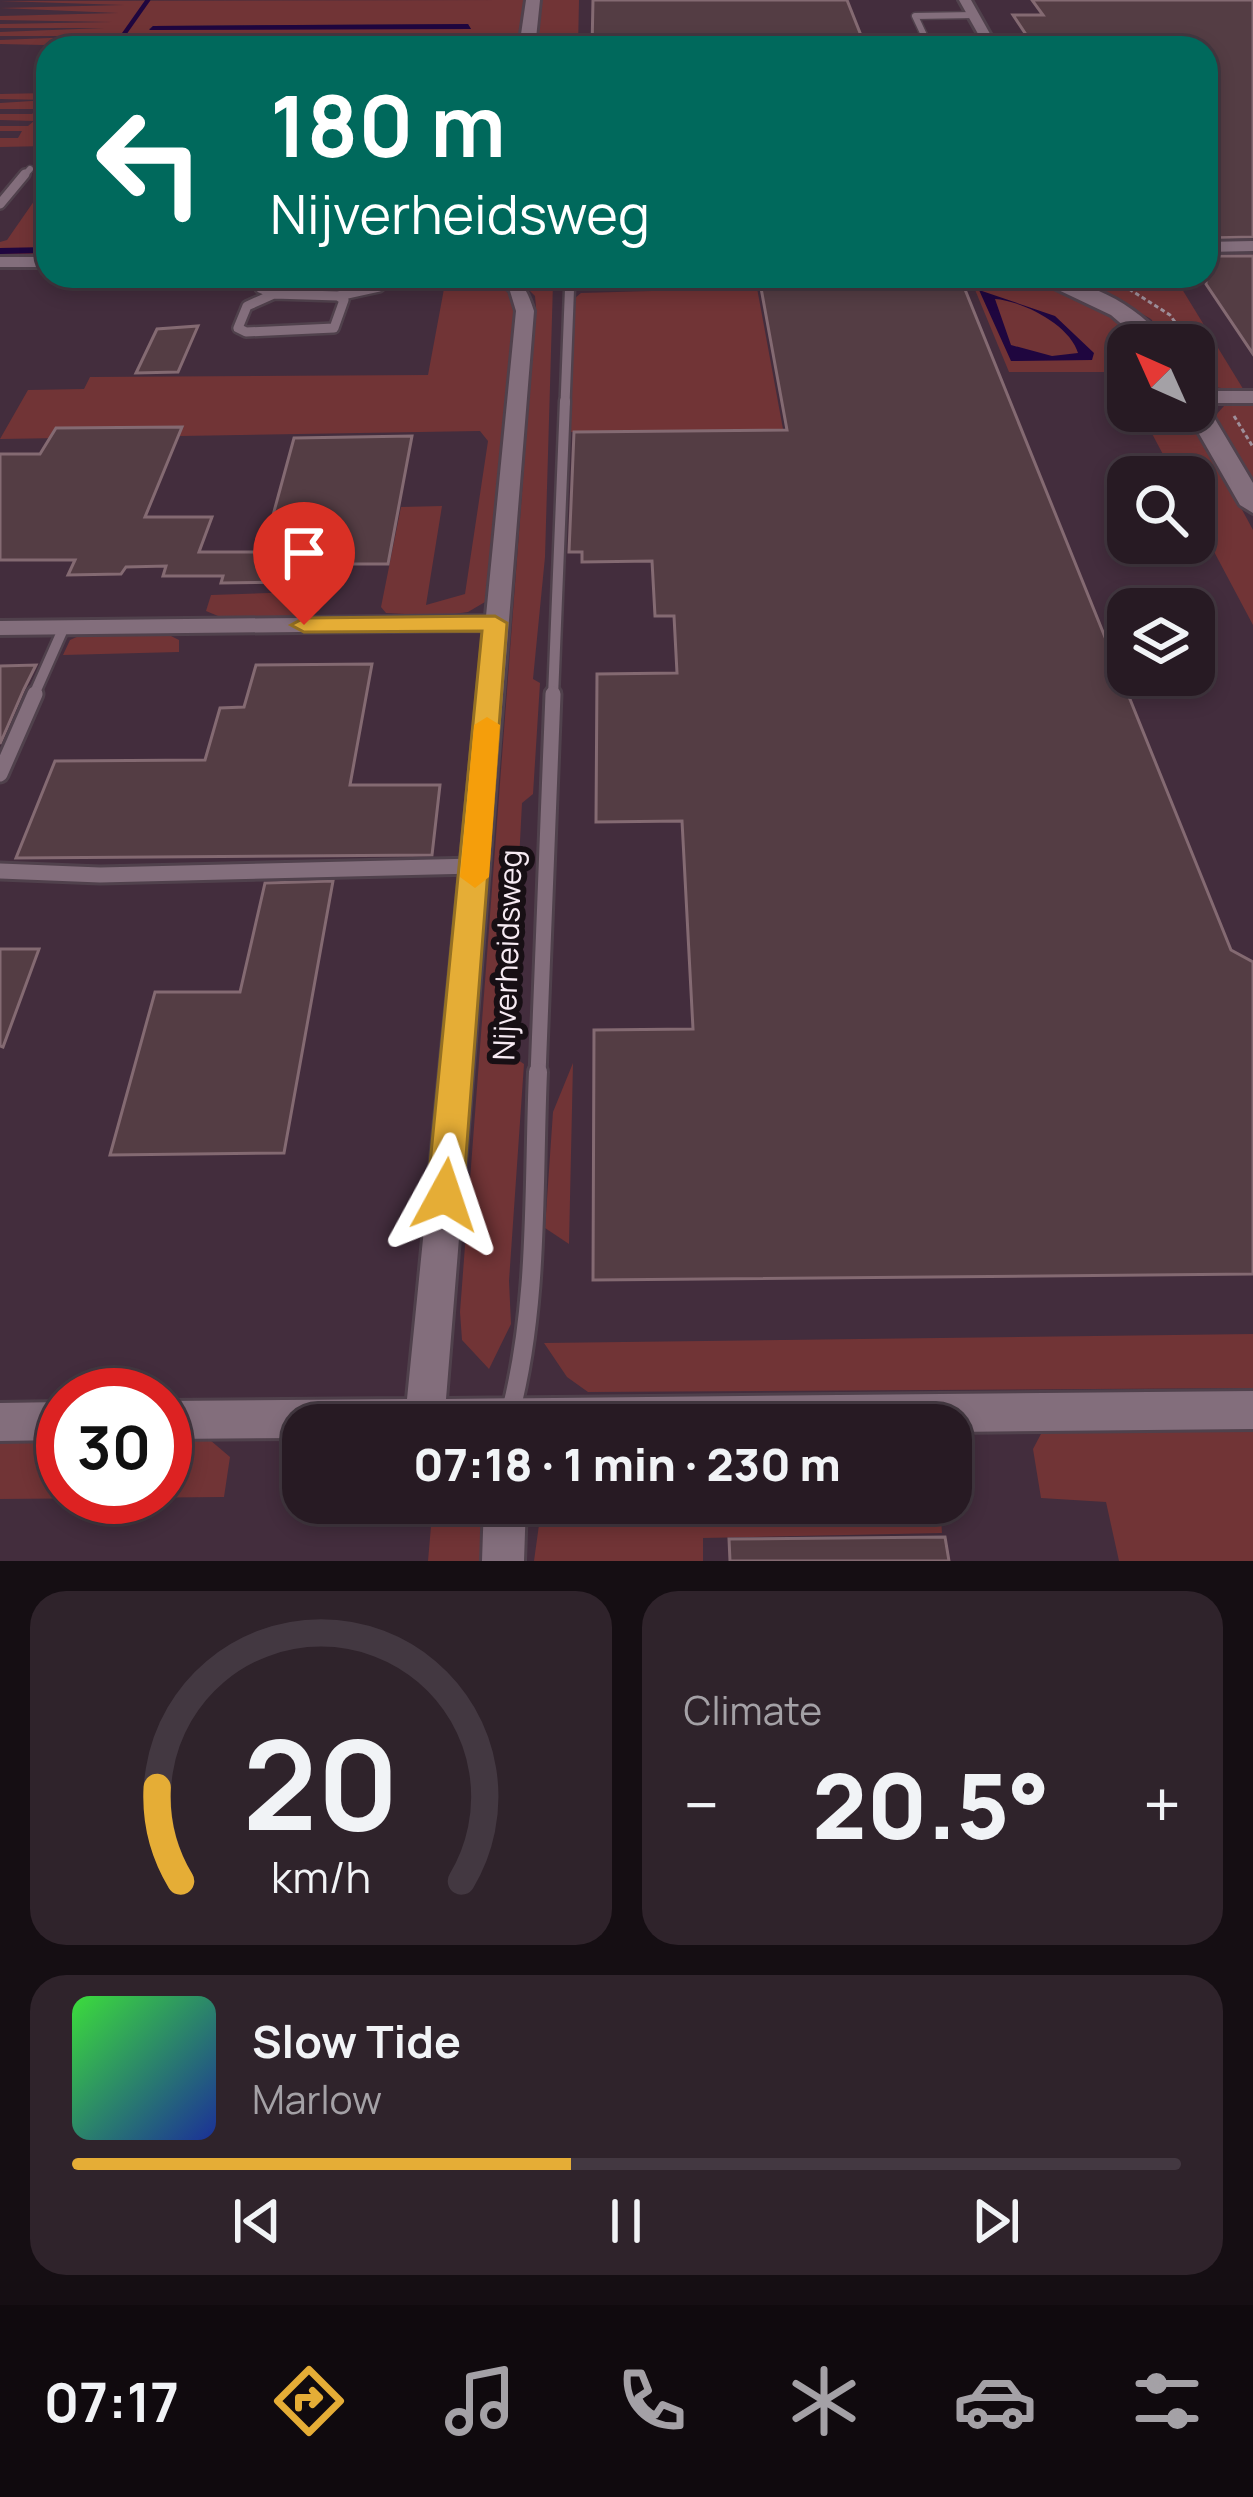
<!DOCTYPE html>
<html lang="en">
<head>
<meta charset="utf-8">
<style>
	:root { --surface:#271a23; --page:#2f232b; --text:#f1f3f6; --muted:#a4a1a6; --line:#433841; --accent:#e5ad36 }
	body { margin:0; font-family:Manrope,sans-serif; background:var(--page); color:var(--text); height:100vh; display:flex; flex-direction:column; font-size:45px; white-space:nowrap }
	* { box-sizing:border-box; margin:0 }
	p { font-size:39px; color:var(--muted) }
	.icon { flex:none; width:66px; height:66px; fill:none; stroke:currentColor; stroke-width:2; stroke-linecap:round; stroke-linejoin:round }
	.map { position:relative; height:1561px; overflow:hidden }
	.drawer { display:flex; flex-direction:column; gap:30px; padding:30px; background:#150e13; flex:1 }
	.drawer>* { flex:none }
	.guide { position:absolute; left:36px; top:36px; width:1182px; height:252px; border-radius:36px; box-shadow:0 6px 18px #0003,0 0 0 3px var(--line); background:#00695c; color:#fff; overflow:hidden }
	.needle { width:78px; rotate:315deg }
	.fabs { position:absolute; left:1107px; top:324px; display:grid; gap:24px }
	.fabs a { display:grid; place-items:center; width:108px; height:108px; border-radius:24px; background:var(--surface); box-shadow:0 6px 18px #0003,0 0 0 3px var(--line); font-size:60px }
	.speed { position:absolute; left:36px; top:1368px; display:flex; gap:24px; font-size:60px; font-weight:700; text-align:center }
	.speed>* { display:grid; place-content:center; width:156px; height:156px; border-radius:50%; background:var(--surface); box-shadow:0 6px 18px #0003,0 0 0 3px var(--line); line-height:1 }
	.speed .limit { border:18px solid #d22; background:#fff; color:#111 }
	.pin { position:absolute; display:grid; place-items:center; width:102px; height:102px; color:#fff; margin:-123px -51px; border-radius:50% 50% 50% 0; rotate:-45deg; box-shadow:0 0 12px #0007 }
	.pin .icon { rotate:45deg }
	.me { position:absolute; width:132px; margin:-66px; rotate:5deg; stroke-linejoin:round; filter:drop-shadow(0 0 9px #0008) }
	.turn { display:flex; align-items:center; gap:42px; height:252px; padding:0 36px; font-size:54px }
	.turn .icon { width:156px; height:156px; stroke-width:2.5 }
	.turn b { display:block; font-size:84px; line-height:102px }
	.big { font-size:90px; font-weight:800; line-height:1.1 }
	.drawer .card { flex:1; display:flex; flex-direction:column; justify-content:center; gap:18px; min-width:0; padding:0 42px; border-radius:36px; background:var(--page) }
	.drawer .dial { align-items:center; gap:0 }
	.dial svg { height:312px; overflow:visible; fill:none; stroke:var(--line); stroke-width:7; stroke-linecap:round; text-anchor:middle }
	.dial text { fill:var(--text); stroke:none }
	.song { display:flex; align-items:center; gap:36px }
	.cover { width:144px; height:144px; border-radius:18px; background:linear-gradient(135deg,hsl(120 70% 55%),hsl(230 70% 35%)) }
	.played { height:12px; border-radius:6px; background:linear-gradient(90deg,var(--accent) 45%,var(--line) 45%) }
	.keys { display:flex; justify-content:space-around; direction:ltr }
	.heat { display:flex; justify-content:space-between; align-items:center; font-size:66px; direction:ltr }
	.drawer .tiles { flex:1; display:grid; gap:30px; grid-template-columns:1fr 1fr }
	.card:last-child { grid-column:span 2 }
	.trip { position:absolute; left:282px; top:1404px; width:690px; height:120px; border-radius:36px; background:var(--surface); box-shadow:0 6px 18px #0003,0 0 0 3px var(--line); font-weight:800; line-height:120px; text-align:center }
	.tabs { display:flex; height:192px; justify-content:space-around; align-items:center; background:#100a0e; color:var(--muted) }
	.tabs .icon { width:84px; height:84px }
	.tabs .selected { color:var(--accent) }
	.tabs b { font-size:54px; color:var(--text) }
	.map>svg:first-child { display:block }
</style>
</head>
<body>
<div class="map">
<svg width="1253" height="1561" viewBox="0 0 1253 1561">
	<rect width="100%" height="100%" fill="#34222f"/>
	<path fill="#432d3d" fill-rule="evenodd" d="M0 0H1253V1561H0ZM48 48H1206V276H48ZM1128 345H1194V411H1128ZM1128 477H1194V543H1128ZM1128 609H1194V675H1128ZM63 1395H165V1497H63ZM303 1425H951V1503H303Z"/>
	<path fill="#713436" fill-rule="evenodd" d="M527 0 521 48H435L436 43 198 42 174 48 0 44V40L99 36H0V32L104 28H0V24L112 22 0 20V16L118 13 0 8 124 5 0 1ZM468 24 471 29H149L153 26Z
		M541 0H579L578 48H536Z
		M48 93V146L0 147V138H18L22 131H0V126H28L34 121 0 120V114H32L37 109H0V103L48 100 0 99V94Z
		M48 181V258H0V242L7 240Z
		M408 276C445 276 498 264 515 305L485 602 468 612 441 616 386 613 381 607 401 507 442 506 426 605 465 594 488 441 480 431 0 439 28 390 84 389 90 377 428 375 446 278Z
		M515 276H561V282L553 283 545 557 533 679 540 683 533 794 522 803 509 1054 524 1064 509 1281 511 1324 489 1369 462 1340 460 1312 536 307 535 296Z
		M582 276H1019C1064 291 1115 305 1146 345H1128V388L1116 372H1009L971 280 582 282Z
		M1096 276H1174L1245 392 1197 384 1194 345H1171L1151 319 1099 290 1093 283Z
		M757 288 783 429 570 432 575 298 581 293Z
		M1253 405V482L1215 416 1224 406Z
		M1140 411H1177L1199 430 1253 530V625L1194 514V477H1175Z
		M328 591 319 611 300 616H218L206 611 211 595Z
		M81 635H169L179 640V652L63 655 70 640Z
		M573 1063 569 1244 545 1228 553 1112Z
		M1253 1334V1388L588 1392 567 1377 544 1343Z
		M1253 1431V1561H1119L1106 1502 1041 1498 1033 1449 1042 1432Z
		M63 1441V1497H165V1441L210 1440 230 1457 224 1497 0 1499V1442Z
		M433 1503H481V1561H428Z
		M542 1503H940L942 1533 703 1538V1561H534Z"/>
	<path fill="#1f063f" fill-rule="evenodd" d="M468 24 471 29 149 30 153 26Z
		M979 290 1055 316 1094 353 1092 360 1011 361ZM995 299C1023 301 1070 325 1078 353L1052 356 1011 345Z"/>
	<g fill="none" stroke-linecap="round" stroke-linejoin="round">
		<path stroke="#1f063f" stroke-width="4.5" d="M117 44 148 0
			M45 136 48 131"/>
		<path stroke="#1f063f" stroke-width="6" d="M0 251 48 250"/>
	</g>
	<path fill="#543d44" stroke="#846a72" stroke-width="3" d="M593 0H847L866 48H592Z
		M1032 0H1253V237L1206 238V48H1066L1060 39H1029L1013 15H1043Z
		M1206 256H1253V354L1206 284Z
		M964 287 1231 950 1253 962V1274L593 1280 594 1030 693 1029 682 821 596 822 597 674 677 673 674 616H655L652 561 582 562V552H569L574 432 787 430 761 288Z
		M198 326 178 372 136 373 157 329Z
		M182 427 145 517H212L199 552H263L294 438 412 436 388 564H299L295 582 221 583 223 576H163L166 566 126 567 121 574 68 575 75 560H0V454H40L56 428Z
		M372 664 350 785H440L432 855 16 858 55 761 205 760 220 708 244 707 256 665Z
		M36 665 24 689 0 744V666Z
		M333 881 284 1153 110 1155 155 992H240L265 883Z
		M0 949H39L3 1047 0 1046Z
		M945 1537 949 1561H730L729 1539Z"/>
	<g fill="none" stroke-linecap="round" stroke-linejoin="round">
		<g stroke="#50414c" stroke-width="9">
			<path id="service-far4" d="M930 48 915 16 974 15
				M23 177 30 169"/>
		</g>
		<g stroke="#50414c" stroke-width="14">
			<path id="service-far3" d="M0 204 25 174
				M257 276 260 288 274 294
				M274 294 338 296 344 300 334 328 246 332 238 328 247 306Z
				M338 296 379 287 392 276
				M565 404 570 276"/>
		</g>
		<g stroke="#50414c" stroke-width="15">
			<path id="service-far2" d="M33 697 64 627
				M553 697 565 401"/>
		</g>
		<g stroke="#50414c" stroke-width="21">
			<path id="service-far1" d="M0 774 35 694
				M0 871 100 875 475 866
				M538 1075 553 694"/>
		</g>
		<g stroke="#50414c" stroke-width="24">
			<path id="service" d="M510 1414C539 1304 533 1185 538 1072"/>
		</g>
		<g stroke="#50414c" stroke-width="6">
			<path id="minor" d="M959 0H971L998 48H986Z
				M1253 241V251L1206 252V242Z
				M0 257H48V267H0Z
				M492 276C520 276 526 286 534 311L446 1399 1253 1391V1429L951 1432V1425H303V1438L165 1439V1401L407 1399 484 630 0 635V621L486 616 516 311 510 291Z
				M1076 276H1096L1078 291H1066L1063 287Z
				M1194 391H1253V403H1194Z
				M63 1402V1440L0 1441V1403Z
				M484 1503H526L524 1561H482Z"/>
		</g>
		<g stroke="#50414c" stroke-width="6">
			<path id="tertiary" d="M526 0H540L535 48H519Z
				M1029 276C1082 276 1136 302 1169 345H1146L1111 315Z
				M1194 397 1206 404 1253 483V513L1240 505 1186 411H1194Z"/>
		</g>
		<path stroke="#9e8f9a" stroke-width="3" stroke-dasharray="4.5 3" stroke-linecap="butt" d="M1110 277 1170 315 1191 345
			M1194 349 1209 376
			M1234 416 1253 447"/>
		<use href="#service-far4" stroke="#836e7c" stroke-width="6"/>
		<use href="#service-far3" stroke="#836e7c" stroke-width="9"/>
		<use href="#service-far2" stroke="#836e7c" stroke-width="10"/>
		<use href="#service-far1" stroke="#836e7c" stroke-width="15"/>
		<use href="#service" stroke="#836e7c" stroke-width="18"/>
		<use href="#minor" fill="#836e7c" fill-rule="evenodd"/>
		<use href="#tertiary" fill="#836e7c" fill-rule="evenodd"/>
	</g>
	<path fill="#e5ad36" stroke="#957023" stroke-width="3" d="M495 616 507 623 463 1195 458 1206 445 1210 433 1206 427 1195 482 631 304 632 291 625 304 618Z"/>
	<path fill="#f59e0b" d="M487 717 500 725 489 877 475 888 460 877 474 725Z"/>
	<g text-anchor="middle" stroke-width="12" stroke-linejoin="round" paint-order="stroke">
		<g font-size="30" fill="#f7ebf3" stroke="#170f14">
			<text transform="translate(508 955) rotate(-88)" y="10">Nijverheidsweg</text>
		</g>
	</g>
</svg>
<div class="fabs">
<a><svg class="needle" viewBox="-14 -14 28 28"><path d="M0-13l5 13h-10z" fill="#e53935"/><path d="M0 13l5-13h-10z" fill="#a4a1a6"/></svg></a>
<a><svg class="icon" aria-label="search" viewBox="0 0 24 24"><circle cx="10" cy="10" r="6"/><path d="M15 15l6 6"/></svg></a>
<a><svg class="icon" aria-label="layers" viewBox="0 0 24 24"><path d="M12 4l9 5-9 5-9-5zM3 14l9 5 9-5"/></svg></a>
</div>
<div class="speed"><div class="limit">30</div></div>
<div class="pin" style="left:304px;top:625px;background:#d93025"><svg class="icon" aria-label="arrive" viewBox="0 0 24 24"><path d="M6 21V4h12l-3 4 3 4H6"/></svg></div>
<svg class="me" style="left:445px;top:1195px" viewBox="-20 -20 40 40"><path d="M0-17L14 15 0 8-14 15z" fill="#e5ad36" stroke="#fff" stroke-width="4"/></svg>
<div class="trip">07:18 · 1 min · 230 m</div>
<div class="guide">
<div class="turn"><svg class="icon" aria-label="left" viewBox="0 0 24 24"><path d="M17 20v-9H6M10 6l-5 5 5 5"/></svg><div><b>180 m</b>Nijverheidsweg</div></div>
</div>
</div>
<section class="drawer">
<div class="tiles">
<div class="card dial"><svg viewBox="0 0 100 80">
<path d="M14 69A42 42 0 1 1 86 69"/>
<path d="M14 69A42 42 0 0 1 8 45" stroke="#e5ad36"/>
<text x="50" y="56" font-size="32" font-weight="700">20</text>
<text x="50" y="72" font-size="11">km/h</text>
</svg></div>
<div class="card"><p>Climate</p>
<div class="heat"><a>−</a><b class="big">20.5°</b><a>+</a></div>
</div>
<div class="card">
<div class="song"><i class="cover"></i><div><b>Slow Tide</b><p>Marlow</p></div></div>
<div class="played"></div>
<div class="keys"><svg class="icon" aria-label="previous" viewBox="0 0 24 24"><path d="M18 5L8 12l10 7zM5 5v14"/></svg><svg class="icon" aria-label="pause" viewBox="0 0 24 24"><path d="M8 5v14M16 5v14"/></svg><svg class="icon" aria-label="next" viewBox="0 0 24 24"><path d="M6 5l10 7-10 7zM19 5v14"/></svg></div>
</div>
</div>
</section>
<nav class="tabs">
<b>07:17</b>
<svg class="icon selected" aria-label="directions" viewBox="0 0 24 24"><path d="M12 3l9 9-9 9-9-9zM9 14v-3h6M13 9l2 2-2 2"/></svg>
<svg class="icon" aria-label="music" viewBox="0 0 24 24"><path d="M9 18V5l10-2v13"/><circle cx="6" cy="18" r="3"/><circle cx="16" cy="16" r="3"/></svg>
<svg class="icon" aria-label="phone" viewBox="0 0 24 24"><path d="M5 4h4l2 5-3 2q2 4 5 5l2-3 5 2v4C11 20 4 13 5 4z"/></svg>
<svg class="icon" aria-label="climate" viewBox="0 0 24 24"><path d="M12 3v18M4 7l16 10M4 17L20 7"/></svg>
<svg class="icon" aria-label="car" viewBox="0 0 24 24"><path d="M5 17H2v-5l4-1 3-4h7l3 4 3 1v5h-3M9 17h6M6 11h13"/><circle cx="7" cy="17" r="2"/><circle cx="17" cy="17" r="2"/></svg>
<svg class="icon" aria-label="filters" viewBox="0 0 24 24"><path d="M4 7h16M4 17h16"/><circle cx="9" cy="7" r="2"/><circle cx="15" cy="17" r="2"/></svg>
</nav>
</body>
</html>
